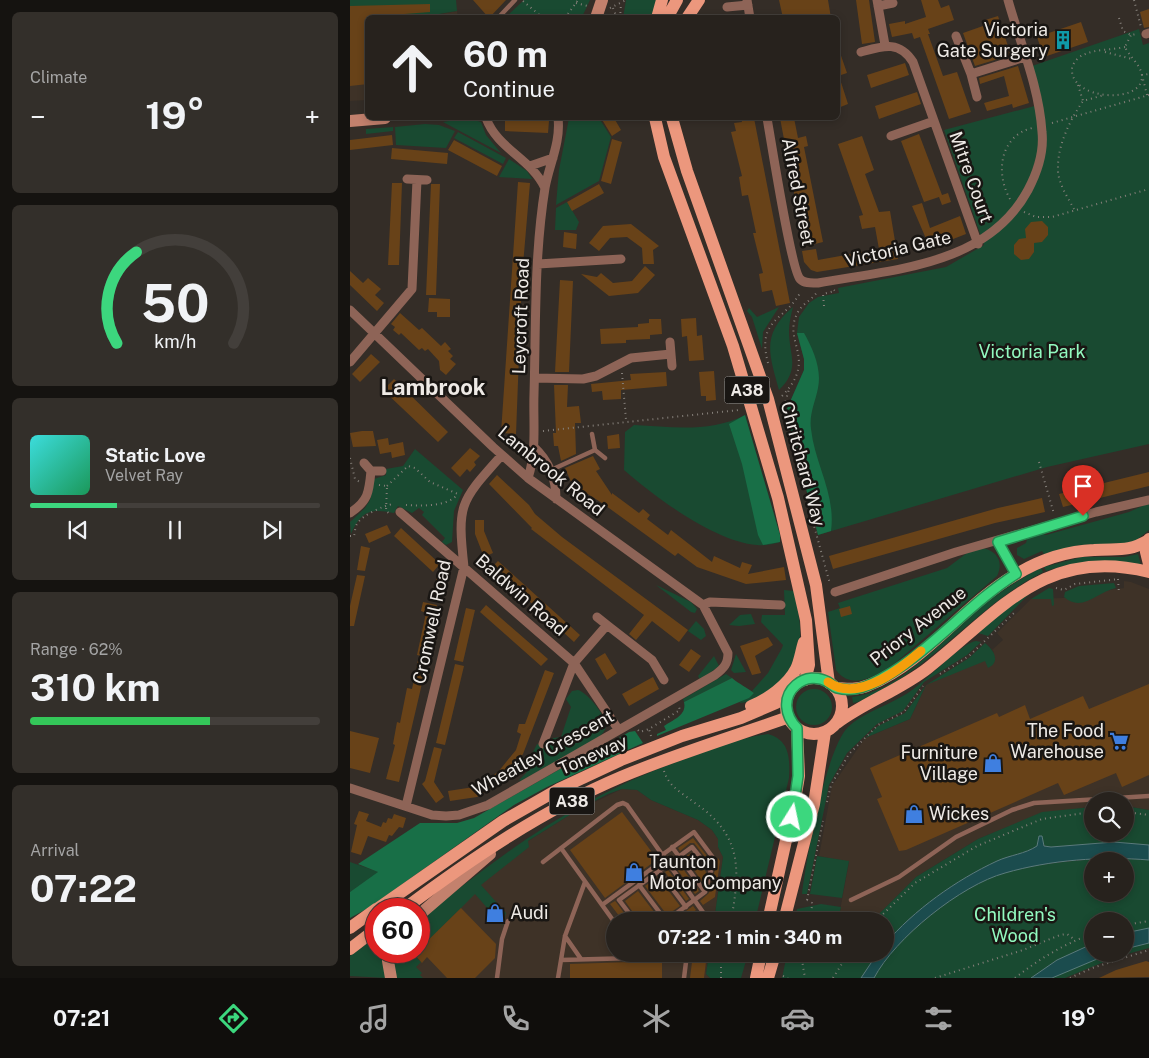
<!DOCTYPE html>
<html lang="en">
<head>
<meta charset="utf-8">
<style>
	:root { --surface:#27221d; --page:#332f2a; --text:#f1f3f6; --muted:#a4a4a4; --line:#433f3b; --accent:#3cd77e }
	body { margin:0; font-family:"Public Sans",sans-serif; background:var(--page); color:var(--text); height:100vh; display:flex; flex-direction:column; font-size:19px; white-space:nowrap }
	* { box-sizing:border-box; margin:0 }
	p { font-size:16px; color:var(--muted) }
	.icon { flex:none; width:28px; height:28px; fill:none; stroke:currentColor; stroke-width:2; stroke-linecap:round; stroke-linejoin:round }
	.map { position:relative; flex:1; overflow:hidden }
	.side { display:flex; flex-direction:column; gap:12px; padding:12px; background:#151310; width:350px }
	.side>* { flex:none }
	.banner { position:absolute; left:15px; top:15px; width:475px; height:105px; border-radius:8px; box-shadow:0 2px 8px #0003,0 0 0 1px var(--line); background:#27221d; color:var(--text); overflow:hidden }
	.tools { position:absolute; left:734px; top:792px; display:grid; gap:10px }
	.tools a { display:grid; place-items:center; width:50px; height:50px; border-radius:50%; background:var(--surface); box-shadow:0 2px 8px #0003,0 0 0 1px var(--line); font-size:25px }
	.speed { position:absolute; left:15px; top:898px; display:flex; gap:10px; font-size:25px; font-weight:700; text-align:center }
	.speed>* { display:grid; place-content:center; width:65px; height:65px; border-radius:50%; background:var(--surface); box-shadow:0 2px 8px #0003,0 0 0 1px var(--line); line-height:1 }
	.speed .limit { border:8px solid #d22; background:#fff; color:#111 }
	.pin { position:absolute; display:grid; place-items:center; width:42px; height:42px; color:#fff; margin:-51px -21px; border-radius:50% 50% 50% 0; rotate:-45deg; box-shadow:0 0 5px #0007 }
	.pin .icon { rotate:45deg }
	.me { position:absolute; width:55px; margin:-28px; rotate:10deg; stroke-linejoin:round; filter:drop-shadow(0 0 4px #0008) }
	.turn { display:flex; align-items:center; gap:18px; height:105px; padding:0 15px; font-size:22px }
	.turn .icon { width:65px; height:65px; stroke-width:2.5 }
	.turn b { display:block; font-size:35px; line-height:42px }
	.big { font-size:38px; font-weight:700; line-height:1.1 }
	.side .card { flex:1; display:flex; flex-direction:column; justify-content:center; gap:8px; min-width:0; padding:0 18px; border-radius:8px; background:var(--page) }
	.side .dial { align-items:center; gap:0 }
	.dial svg { height:130px; overflow:visible; fill:none; stroke:var(--line); stroke-width:7; stroke-linecap:round; text-anchor:middle }
	.dial text { fill:var(--text); stroke:none }
	.song { display:flex; align-items:center; gap:15px }
	.cover { width:60px; height:60px; border-radius:8px; background:linear-gradient(135deg,hsl(180 70% 55%),hsl(150 70% 35%)) }
	.played { height:5px; border-radius:2px; background:linear-gradient(90deg,var(--accent) 30%,var(--line) 30%) }
	.keys { display:flex; justify-content:space-around; direction:ltr }
	.heat { display:flex; justify-content:space-between; align-items:center; font-size:28px; direction:ltr }
	.charge { height:8px; border-radius:4px; background:linear-gradient(90deg,#34c759 62%,var(--line) 0) }
	.trip { position:absolute; left:256px; top:912px; width:288px; height:50px; border-radius:25px; background:var(--surface); box-shadow:0 2px 8px #0003,0 0 0 1px var(--line); font-weight:700; line-height:50px; text-align:center }
	.tabs { display:flex; height:80px; justify-content:space-around; align-items:center; background:#100e0c; color:var(--muted) }
	.tabs .icon { width:35px; height:35px }
	.tabs .selected { color:var(--accent) }
	.tabs b { font-size:22px; color:var(--text) }
	main { display:flex; flex:1; min-height:0 }
	.map>svg:first-child { display:block }
</style>
</head>
<body>
<main>
<section class="side">
<div class="card"><p>Climate</p>
<div class="heat"><a>−</a><b class="big">19°</b><a>+</a></div>
</div>
<div class="card dial"><svg viewBox="0 0 100 80">
<path d="M14 69A42 42 0 1 1 86 69"/>
<path d="M14 69A42 42 0 0 1 26 13" stroke="#3cd77e"/>
<text x="50" y="56" font-size="32" font-weight="700">50</text>
<text x="50" y="72" font-size="11">km/h</text>
</svg></div>
<div class="card">
<div class="song"><i class="cover"></i><div><b>Static Love</b><p>Velvet Ray</p></div></div>
<div class="played"></div>
<div class="keys"><svg class="icon" aria-label="previous" viewBox="0 0 24 24"><path d="M18 5L8 12l10 7zM5 5v14"/></svg><svg class="icon" aria-label="pause" viewBox="0 0 24 24"><path d="M8 5v14M16 5v14"/></svg><svg class="icon" aria-label="next" viewBox="0 0 24 24"><path d="M6 5l10 7-10 7zM19 5v14"/></svg></div>
</div>
<div class="card"><p>Range · 62%</p><b class="big">310 km</b><div class="charge"></div></div>
<div class="card"><p>Arrival</p><b class="big">07:22</b></div>
</section>
<div class="map">
<svg width="799" height="978" viewBox="0 0 799 978">
	<rect width="100%" height="100%" fill="#342d27"/>
	<path fill="#3e3227" d="M107 11 108 17 71 18Z
		M17 26V100L0 101V29Z
		M774 581 781 582 799 589V810L775 806V801H742V807L692 813 628 839 566 877 522 921H502L489 916 499 862 469 856 482 786 515 738 560 719 576 685 644 652 642 650 653 640 647 633 681 599 744 597 753 591 774 588Z
		M272 789 287 790 301 800 348 820 362 830 368 839V847L373 857 364 921H265V954H359L356 974 360 978H55L51 960 69 951V928L178 841 226 811Z"/>
	<path fill="#194a31" fill-rule="evenodd" d="M0 0H106L107 11 71 17 18 18 0 29Z
		M174 0H240L232 17H156Z
		M276 0H308L303 17 273 18Z
		M789 29 793 45 799 43V444L697 467 468 535 436 411 454 370V359L447 333 449 317 459 303 468 297 489 293 488 288 596 267 634 245 594 130 692 104 682 66Z
		M117 118 131 122 136 135 151 153 93 122Z
		M219 118H249L261 137 249 181 206 205 209 170Z
		M75 124 89 125 105 131 96 148 46 145 45 127Z
		M43 127V131L16 134V129Z
		M108 132 156 158 153 164 104 138Z
		M159 159 177 171 182 179 149 177Z
		M217 202 229 222 226 230H205L206 208Z
		M429 307 413 332 412 349 402 317 397 311 399 308 407 317Z
		M443 307C441 315 439 323 439 331 439 355 451 369 429 390 419 354 411 334 443 307Z
		M395 415 430 535V542C423 544 415 546 407 545 365 542 305 497 274 470L275 432 284 425C322 427 360 433 395 415Z
		M65 449 113 490 104 511 102 542 96 545 92 542 95 538 72 515 74 512 69 508 62 513 48 506 44 513C20 508 11 511 1 534L0 522 15 508 20 500 24 479 36 475V469L53 466Z
		M799 503V530L783 543 730 545 694 554 692 551 674 559 667 555V548L676 543 678 536 690 533 696 535 779 512Z
		M633 548C647 551 654 562 647 576L545 663C528 675 502 692 486 670L478 612 490 608 488 603 597 568 617 553Z
		M788 554 791 565C757 560 728 560 696 571L694 567 732 557H774Z
		M691 568 693 572C633 602 592 657 533 689 524 694 513 702 503 703L502 697C546 693 590 643 621 616 643 597 665 581 691 568Z
		M764 583 766 588C747 592 732 613 714 597L715 592 729 586Z
		M306 585 341 602 347 609 345 613 341 612Z
		M699 588 703 589 704 605 702 606 701 599H681Z
		M434 590 444 591C447 606 451 622 450 637 449 662 430 689 408 699 403 702 395 702 389 703L404 693 402 691 418 673 432 648 433 645 411 622 412 615H435Z
		M682 591 638 636 628 633 656 607Z
		M401 614 405 624 389 626 379 625 390 615Z
		M346 621 354 629 356 636 351 640 338 631Z
		M626 641 631 642 617 655 574 682 553 711 527 724 497 753 479 785 457 894H452C456 860 476 749 498 727 513 713 534 707 551 697 559 693 566 687 573 681 585 672 614 642 626 641Z
		M635 643C644 650 651 662 638 668L635 661 576 685 560 719 515 738 528 726 555 713 576 685 619 658Z
		M386 654 396 672 384 673 381 670Z
		M364 656 369 666 350 680 348 676Z
		M376 674 382 678 334 702 333 699Z
		M446 707a18 18 0 1 1 36 0a18 18 0 1 1-36 0Z
		M228 690C237 692 258 718 256 727 255 731 252 734 249 737L171 781 169 780 177 772 174 770 187 744 196 747 203 738 211 737 221 707 216 699 222 691Z
		M418 734C440 740 440 759 439 778L405 921H364L373 857 368 847V839L362 830 348 820 301 800 287 790 272 789 258 794 226 811 178 841 179 847 131 885 156 913 152 925 125 894 69 950V921C155 850 231 795 338 758 364 748 390 738 418 734Z
		M775 806 799 810V845L764 842 701 847 695 846 689 836 687 846C675 854 660 855 647 861 606 880 564 910 535 944V921H522L566 877 628 839 692 812 742 807V834H775Z
		M467 856 499 861 492 898 460 894Z
		M766 858 799 860V928L775 933V921H742V944L707 960 681 978H524C545 938 612 884 656 872 692 863 729 860 766 858ZM742 861H775V894H742Z
		M0 862 29 872 0 892Z
		M471 904 491 907 489 916 502 921H445L447 909Z
		M26 937V951H34L32 962 36 978 0 976V956Z
		M799 943V948L766 957 715 978H702C723 965 750 954 775 954V949Z
		M44 951H67L64 955 71 962 66 967 72 973 70 975 73 978H46L43 971Z
		M359 954H398L391 978H360L356 974Z
		M437 954H527L511 978H432Z"/>
	<path fill="#186f47" d="M447 333H454C463 349 472 369 468 388 465 403 459 414 461 429 465 465 486 494 481 531L468 535 436 411 454 370V359Z
		M395 415 430 535V542L413 545 408 535 392 464 379 424Z
		M382 678C389 684 398 688 404 693L399 698 307 736V734L316 730 314 726C324 719 337 715 334 702Z
		M285 731 293 743 197 787 164 805 20 907 0 918V892L28 872 8 864 70 823H107L124 818 233 756 236 758 279 732Z"/>
	<path fill="#1b4c4e" stroke="#5a7b7c" d="M689 836H692L694 846 701 847 764 842 799 845V860C752 856 700 860 655 873 611 885 545 938 524 978H511L527 954H535V944C564 910 606 880 647 861 660 855 675 854 687 846Z
		M799 928V943L775 949V933Z
		M742 944V954H759L702 978H681L707 960Z"/>
	<path fill="#684218" d="M123 0H156L139 18Z
		M429 0H478L481 18H433Z
		M506 0H519L525 42 512 44Z
		M571 0H588L591 8 599 5 604 20 578 29 580 34H578L593 76 607 72 621 112 599 119 570 37 564 39 562 33 542 37 539 24 555 21V24L576 17Z
		M80 4V12L42 15V18H18V84L0 86V6Z
		M799 9V27L794 28 790 12Z
		M648 16 661 55 625 66 613 33 633 26 632 21Z
		M731 22 738 42 694 57 687 37Z
		M488 47 497 73 488 76Z
		M555 63 559 75 521 88 517 75Z
		M668 66 679 103 663 108 662 104 637 111 634 103 659 96 654 76 630 84 629 78Z
		M489 76 498 104 488 108V77Z
		M567 92 571 104 529 119 525 106Z
		M251 118H264L271 130 262 136Z
		M391 118H404L440 303 426 306 422 290 412 292 409 274 413 273 403 233H406L398 195 392 196 389 177 392 176 381 132 386 131 384 123 392 122Z
		M430 118H444L448 138 456 136 458 146 454 147 473 242 461 245 456 218 449 219Z
		M155 119 199 121 198 133 155 131Z
		M569 134 592 195 598 193 601 202 592 205 589 197 574 202 551 141Z
		M42 135 43 145 0 150V140Z
		M512 136 524 170 515 174 529 212 540 211 548 259 467 272 461 270 454 262 452 251 466 249 468 260 529 249 525 227 512 229 509 216 513 215 488 144Z
		M262 139 272 142 261 184 251 181Z
		M104 140 152 166 147 176 98 150Z
		M42 148 98 153 97 164 41 159Z
		M168 182 180 183 172 277 166 434 151 433Z
		M42 183H52L49 265H38Z
		M81 184H90L86 295H76Z
		M249 184 254 193 222 211 217 202Z
		M572 203 580 228 610 216 616 234 580 248 562 206Z
		M692 221 698 227V235L692 242 684 243V252L679 259 671 260 664 254V245L669 239 676 238 675 229 681 222Z
		M281 224 309 246 303 250 304 264H293L292 248 277 237 260 238 249 251 239 243 253 226Z
		M214 232 227 234 226 249 213 247Z
		M295 266 305 275 288 293 259 296 231 274 247 277 251 273 263 283 282 281Z
		M0 271 13 283 18 278 31 289 25 295 34 303 27 311 0 285Z
		M210 280 223 281 219 372H205Z
		M79 298 100 299V317H87V312H78Z
		M50 313 69 330 72 328 91 346 95 342 101 349 98 351 103 356 100 359 106 364 96 375 90 370 89 361 78 349 75 351 72 348 69 350 51 333 49 335 43 330 45 327 41 324Z
		M346 318 347 336 352 335 354 360 339 361 337 336 332 337 331 319Z
		M299 319H311L312 334 300 335V339L276 340V343L251 344 250 329 288 327V324L299 323Z
		M21 354 30 362 10 382 2 374Z
		M364 371 366 400 356 401V396H351L349 372Z
		M316 372 317 386 271 390V399L253 400 252 391 242 392 241 384 281 380 280 374Z
		M44 379 98 432 88 442 33 390Z
		M204 385H218L217 407 229 406 231 423H225L226 454 211 461 208 446H204L203 433H206Z
		M12 431H23L26 446 3 447 0 433Z
		M269 434 270 448 258 449 257 436Z
		M38 438 39 445 53 442 55 455 42 458 41 452 30 454 27 440Z
		M120 448 130 456 124 462 126 465 120 472 117 469 110 477 101 468Z
		M243 456 250 469 246 471 262 495V493L289 513 293 509 300 515 297 519 318 535 321 530 362 562 364 556 390 568 392 562 402 565 398 574 434 567 436 580 396 584 347 567 328 553 325 556 252 503 222 484 215 468Z
		M799 472V486L713 507 709 494Z
		M147 475 179 505 185 514 212 537 338 630 329 642 302 621 286 640 279 634 294 615 181 529 182 528 139 484Z
		M692 498 695 512 645 523 483 569 479 556 648 508Z
		M125 520H134V531L143 553 134 557 125 534Z
		M37 525 41 533 19 543 15 534Z
		M51 528 90 564 83 572 44 536Z
		M11 546 20 548 15 571 7 570Z
		M148 561 230 635 224 642 142 567Z
		M7 575 15 576 4 626H0V606Z
		M87 576 96 577 91 601 82 599Z
		M73 602 87 605 76 657 67 655 76 613 71 611Z
		M136 605 198 659 191 666 130 612Z
		M500 606 502 614 491 617 489 609Z
		M116 608 125 610 113 662 104 660Z
		M418 637 423 645 405 656 411 673 402 675 390 646Z
		M341 649 351 656 339 672 329 665Z
		M255 653 267 673 257 680 245 659Z
		M68 660 77 662 49 782 36 779 45 745 43 744 47 722 50 723 57 688 62 689Z
		M105 664 114 666 95 745 86 743Z
		M195 670 204 673 173 754 153 780 127 797 100 801 98 791 124 787 148 772 166 750 171 734 167 732 169 724H175Z
		M303 677 309 689 279 706 272 694Z
		M799 684V775L772 787 766 773 714 795 708 783 556 850 549 851 527 799 532 797 520 768 647 713 649 717 675 705 680 719 733 696 739 709Z
		M0 731 29 738 20 773 0 768Z
		M84 747 92 749 84 782 94 797 86 803 72 784 75 781Z
		M9 811 19 814 16 821 31 827 33 822 36 823 38 818 42 819 44 814 56 818 53 828 49 827 42 836 39 835 36 842 18 836 11 855 1 852 7 825 4 824Z
		M272 812 304 855 307 854 309 858 255 898 220 850Z
		M343 838 360 860 359 862 344 843H340L330 851 328 848Z
		M341 853 356 872 353 883 335 857Z
		M368 858 370 861 365 897 353 905 350 901 359 893Z
		M328 862 349 891 345 894 324 865Z
		M318 870 339 899 336 901 315 872Z
		M308 877 330 906 317 915 295 886Z
		M288 891 311 921H289L275 901Z
		M265 901 266 902 280 921H273L260 904Z
		M343 906 346 910 331 921H322Z
		M111 908 146 944 145 958 125 978H97L77 957 72 963 64 954Z
		M343 954H357L354 978H340Z
		M312 961V978H220V964Z
		M796 961 799 962V977L749 978 766 970Z"/>
	<g fill="none" stroke-linecap="round" stroke-linejoin="round">
		<path stroke="#847f79" stroke-width="2" stroke-dasharray="1 4" stroke-linecap="butt" d="M784 0 791 27
			M173 1 193 18
			M226 3 238 6
			M260 8 276 0
			M263 8 267 18
			M215 18 228 0
			M270 18 271 4
			M769 18 773 31 781 35 787 34
			M775 47C762 50 745 49 733 55 728 57 722 64 722 69 720 100 793 105 792 76 791 65 779 56 775 47L781 35
			M755 52 782 59
			M728 85 733 101 754 95
			M797 95 792 75 799 74
			M702 123 799 95
			M660 199C645 173 650 136 682 128
			M724 209C718 198 708 183 708 170 707 146 720 120 733 101
			M674 212 686 217H702L799 189
			M474 306 473 294 485 291 484 290
			M418 363C406 318 436 321 451 291
			M272 373 276 420
			M432 396C469 358 431 342 448 312 452 304 462 300 467 292
			M433 411 439 389
			M193 431 389 410
			M0 458 5 479 10 482
			M689 462 704 514
			M29 485 37 486 36 511 40 514
			M37 486 58 466 65 468 80 482 108 494
			M56 505C71 506 98 507 108 494
			M463 522 480 584
			M0 536H4C5 532 5 527 7 524 12 515 35 505 43 504
			M768 579 769 594
			M706 588 714 590 725 584 769 579
			M590 674 619 656 665 612
			M288 730 290 732 299 729
			M301 736 299 729 330 710 329 707
			M314 771C319 787 332 793 345 803 393 836 390 870 381 921
			M477 802 481 785 499 754 528 725 554 712 573 686
			M775 812 799 815
			M457 900 473 821
			M457 900 462 903 461 921
			M526 921 565 883 627 846 692 819 742 812
			M775 925 799 921
			M451 954 455 978
			M433 976 438 978
			M371 978V954
			M483 978 498 954
			M585 978 673 950 710 935 717 934 725 940
			M665 978C689 959 714 944 742 934
			M720 978 742 968 799 950"/>
		<path stroke="#8e6457" stroke-width="4.5" d="M148 18 165 0
			M242 434 245 450 255 458
			M201 470 245 450
			M322 847 355 892
			M211 848 265 923
			M312 855 344 832 364 859 355 892 316 921
			M193 862 267 805 273 803 277 805 355 915 345 921
			M309 871 336 907
			M289 885 316 921
			M501 900 549 877 606 837 662 810 684 803 799 796
			M252 905 315 859
			M285 921 269 900 342 847 361 871
			M215 936 231 959
			M211 960 284 958 288 954
			M147 978 152 939 158 921
			M208 978 215 936 235 882
			M334 978 337 954"/>
		<path stroke="#8e6457" stroke-width="9" d="M397 0 400 18
			M527 0 535 45
			M528 6 543 3
			M377 7 398 5
			M796 34 799 33
			M606 36 621 74
			M511 52C533 46 549 40 563 62L628 244
			M627 97 621 74 675 57
			M136 118C148 150 180 157 195 188
			M417 118C421 140 441 269 450 279 455 284 462 283 468 283 544 269 637 266 678 190 687 173 694 151 692 132 689 86 670 43 658 0
			M541 136 584 121
			M180 166 203 158
			M57 179 77 180
			M188 264 271 259
			M0 310 143 447 178 478 353 605 378 653C378 664 374 668 365 675L138 805 109 815 96 816 82 815 0 788
			M321 354 322 366
			M0 362 62 289 67 180
			M185 378 233 379 246 376 281 358 321 354 320 342
			M184 447C199 461 206 478 206 499
			M14 463 21 471
			M178 478C187 451 183 422 184 394 186 326 184 256 195 188 199 165 211 142 208 118
			M50 512 224 663 268 729
			M0 513C18 501 19 493 21 471H32
			M648 542 666 574
			M485 592 606 552 746 512 799 500
			M353 605 360 602 431 605
			M247 617 257 625
			M193 744 224 663 257 625 302 660 314 680
			M56 806 114 567C107 503 110 502 152 455"/>
		<path stroke="#c3816d" stroke-width="12" d="M246 18 252 0
			M0 121 35 118
			M69 915 140 854
			M40 951 38 961 41 978"/>
		<path stroke="#ec977d" stroke-width="12" d="M307 18 312 0
			M317 18 327 0
			M337 18 349 0
			M305 118 314 157 383 346 428 498 456 620 459 665 455 680
			M322 118 337 171 418 399 466 585 479 683
			M799 539 796 552 799 564
			M436 706a28 28 0 1 1 56 0a28 28 0 1 1-56 0Z
			M485 688C497 689 508 690 519 685 576 662 613 605 665 575 688 561 716 551 744 550 767 548 777 553 799 540
			M401 706C417 700 438 685 446 669 450 661 451 651 454 642
			M487 723C515 702 550 690 578 668 650 611 695 546 799 572
			M27 909 153 821 209 789 271 760 332 736 391 718 426 703 438 695
			M54 909C121 859 193 810 271 777 326 754 382 737 439 717
			M418 921 445 800 449 776 447 728
			M434 921 464 804 475 732
			M0 928 26 909
			M0 949 26 929
			M406 978 411 954
			M418 978 425 954"/>
	</g>
	<g fill="none" stroke-linecap="round" stroke-linejoin="round">
		<g stroke="#278c52" stroke-width="12">
			<path id="route" d="M442 817 448 776 447 728C435 716 432 697 446 685 455 677 468 676 478 682 481 684 484 687 487 688 498 691 511 689 521 684 576 658 615 606 666 574L648 542 733 516"/>
		</g>
		<use href="#route" stroke="#3cd77e" stroke-width="9"/>
		<path stroke="#f59e0b" stroke-width="9" d="M478 682C507 703 548 671 571 651"/>
	</g>
	<defs>
		<g id="building-bare" transform="scale(1.5)"><path d="M-4-6H4V6H1V3H-1V6H-4ZM-2.5-4.3h1.7v1.8h-1.7ZM.8-4.3h1.7v1.8H.8ZM-2.5-1h1.7V.8h-1.7ZM.8-1h1.7V.8H.8Z" fill="#0f9aa8" stroke="#191613" stroke-width="2.5" paint-order="stroke"/></g>
		<g id="supermarket-bare" transform="scale(1.5)"><path d="M-6-5.5h2.5l.6 2H6L4.5 2H-2.5L-4.4-4H-6ZM-1.5 3.2a1.3 1.3 0 1 0 .1 0ZM3 3.2a1.3 1.3 0 1 0 .1 0Z" fill="#3f7fe0" stroke="#191613" stroke-width="2.5" paint-order="stroke"/></g>
		<g id="shop-bare" transform="scale(1.5)"><path d="M-5-2.5h2.3a2.7 3.5 0 0 1 5.4 0H5L5.5 6h-11ZM-1.5-2.5h3a1.5 2.3 0 0 0-3 0Z" fill="#3f7fe0" stroke="#191613" stroke-width="2.5" paint-order="stroke"/></g>
	</defs>
	<g fill-rule="evenodd">
		<use href="#building-bare" x="713" y="40"/>
		<use href="#supermarket-bare" x="769" y="741"/>
		<use href="#shop-bare" x="643" y="763"/>
		<use href="#shop-bare" x="564" y="814"/>
		<use href="#shop-bare" x="284" y="872"/>
		<use href="#shop-bare" x="145" y="913"/>
	</g>
	<g text-anchor="middle" stroke-width="5" stroke-linejoin="round" paint-order="stroke">
		<g fill="#191613" stroke="#aeaaa7" stroke-width="1">
			<rect x="374.5" y="376.5" width="45" height="27" rx="4"/>
			<rect x="199.5" y="787.5" width="45" height="27" rx="4"/>
		</g>
		<g font-size="16" font-weight="bold" fill="#eeeae6">
			<text x="397" y="396">A38</text>
			<text x="222" y="807">A38</text>
		</g>
		<g font-size="18" fill="#eeeae6" stroke="#191613" text-anchor="end">
			<text x="698" y="36">Victoria<tspan x="698" dy="21">Gate Surgery</tspan></text>
			<text x="754" y="737">The Food<tspan x="754" dy="21">Warehouse</tspan></text>
			<text x="628" y="759">Furniture<tspan x="628" dy="21">Village</tspan></text>
			<text x="579" y="820" text-anchor="start">Wickes</text>
			<text x="299" y="868" text-anchor="start">Taunton<tspan x="299" dy="21">Motor Company</tspan></text>
			<text x="160" y="919" text-anchor="start">Audi</text>
		</g>
		<g font-size="18" fill="#eeeae6" stroke="#191613">
			<text transform="translate(621 177) rotate(70)" y="6">Mitre Court</text>
			<text transform="translate(448 192) rotate(79)" y="6">Alfred Street</text>
			<text transform="translate(548 249) rotate(-13)" y="6">Victoria Gate</text>
			<text transform="translate(171 316) rotate(-88)" y="6">Leycroft Road</text>
			<text transform="translate(453 464) rotate(75)" y="6">Chritchard Way</text>
			<text transform="translate(201 471) rotate(39)" y="6">Lambrook Road</text>
			<text transform="translate(171 595) rotate(41)" y="6">Baldwin Road</text>
			<text transform="translate(82 622) rotate(-78)" y="6">Cromwell Road</text>
			<text transform="translate(568 626) rotate(-38)" y="6">Priory Avenue</text>
			<text transform="translate(193 753) rotate(-29)" y="6">Wheatley Crescent</text>
			<text transform="translate(243 755) rotate(-24)" y="6">Toneway</text>
		</g>
		<g font-size="18" fill="#92f9bf" stroke="#191613">
			<text x="682" y="358">Victoria Park</text>
			<text x="665" y="921">Children's<tspan x="665" dy="21">Wood</tspan></text>
		</g>
		<g font-size="22" font-weight="bold" fill="#eeeae6" stroke="#191613">
			<text x="83" y="395">Lambrook</text>
		</g>
	</g>
</svg>
<div class="tools">
<a><svg class="icon" aria-label="search" viewBox="0 0 24 24"><circle cx="10" cy="10" r="6"/><path d="M15 15l6 6"/></svg></a>
<a>+</a>
<a>−</a>
</div>
<div class="speed"><div class="limit">60</div></div>
<div class="pin" style="left:733px;top:516px;background:#d93025"><svg class="icon" aria-label="arrive" viewBox="0 0 24 24"><path d="M6 21V4h12l-3 4 3 4H6"/></svg></div>
<svg class="me" style="left:442px;top:817px" viewBox="-20 -20 40 40"><circle r="17" fill="#3cd77e" stroke="#fff" stroke-width="3"/><path d="M0-11L8 9 0 5-8 9z" fill="#fff"/></svg>
<div class="trip">07:22 · 1 min · 340 m</div>
<div class="banner">
<div class="turn"><svg class="icon" aria-label="ahead" viewBox="0 0 24 24"><path d="M12 20V5M6 11l6-6 6 6"/></svg><div><b>60 m</b>Continue</div></div>
</div>
</div>
</main>
<nav class="tabs">
<b>07:21</b>
<svg class="icon selected" aria-label="directions" viewBox="0 0 24 24"><path d="M12 3l9 9-9 9-9-9zM9 14v-3h6M13 9l2 2-2 2"/></svg>
<svg class="icon" aria-label="music" viewBox="0 0 24 24"><path d="M9 18V5l10-2v13"/><circle cx="6" cy="18" r="3"/><circle cx="16" cy="16" r="3"/></svg>
<svg class="icon" aria-label="phone" viewBox="0 0 24 24"><path d="M5 4h4l2 5-3 2q2 4 5 5l2-3 5 2v4C11 20 4 13 5 4z"/></svg>
<svg class="icon" aria-label="climate" viewBox="0 0 24 24"><path d="M12 3v18M4 7l16 10M4 17L20 7"/></svg>
<svg class="icon" aria-label="car" viewBox="0 0 24 24"><path d="M5 17H2v-5l4-1 3-4h7l3 4 3 1v5h-3M9 17h6M6 11h13"/><circle cx="7" cy="17" r="2"/><circle cx="17" cy="17" r="2"/></svg>
<svg class="icon" aria-label="filters" viewBox="0 0 24 24"><path d="M4 7h16M4 17h16"/><circle cx="9" cy="7" r="2"/><circle cx="15" cy="17" r="2"/></svg>
<b>19°</b>
</nav>
</body>
</html>
